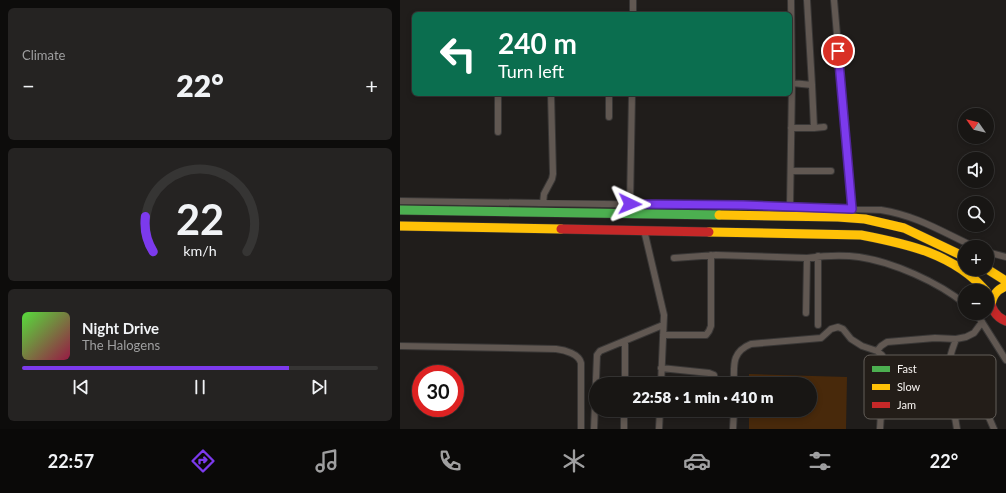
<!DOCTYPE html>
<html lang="en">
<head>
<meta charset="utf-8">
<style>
	:root { --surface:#181614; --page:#252322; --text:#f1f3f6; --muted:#9f9fa0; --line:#363534; --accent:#7c3aed }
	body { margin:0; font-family:Lato,sans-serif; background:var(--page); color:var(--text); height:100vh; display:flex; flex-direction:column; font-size:15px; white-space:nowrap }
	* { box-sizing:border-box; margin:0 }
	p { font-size:13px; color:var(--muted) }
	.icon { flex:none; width:22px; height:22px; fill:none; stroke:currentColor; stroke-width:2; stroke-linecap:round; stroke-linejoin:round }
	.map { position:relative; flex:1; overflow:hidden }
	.panel { display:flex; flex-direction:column; gap:8px; padding:8px; background:#0d0c0b; width:400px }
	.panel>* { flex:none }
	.guide { position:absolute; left:12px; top:12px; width:380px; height:84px; border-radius:6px; box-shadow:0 2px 6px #0003,0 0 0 1px var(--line); background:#0b6e4f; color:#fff; overflow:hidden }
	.needle { width:26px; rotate:304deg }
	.controls { position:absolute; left:558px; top:108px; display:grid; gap:8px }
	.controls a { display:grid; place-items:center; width:36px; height:36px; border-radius:50%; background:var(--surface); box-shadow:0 2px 6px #0003,0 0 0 1px var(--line); font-size:20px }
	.speed { position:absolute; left:12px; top:365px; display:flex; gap:8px; font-size:20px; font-weight:700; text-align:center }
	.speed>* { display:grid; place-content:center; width:52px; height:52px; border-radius:50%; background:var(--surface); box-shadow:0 2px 6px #0003,0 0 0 1px var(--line); line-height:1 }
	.speed .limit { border:6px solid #d22; background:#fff; color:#111 }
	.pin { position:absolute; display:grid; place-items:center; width:34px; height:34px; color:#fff; margin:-17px; border:2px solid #fff; border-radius:50%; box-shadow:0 1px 4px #0007 }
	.me { position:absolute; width:44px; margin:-22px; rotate:92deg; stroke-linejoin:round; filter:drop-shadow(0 0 3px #0008) }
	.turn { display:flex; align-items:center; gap:14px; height:84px; padding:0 20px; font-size:18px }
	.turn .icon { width:52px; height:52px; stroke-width:2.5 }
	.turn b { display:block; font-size:28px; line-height:34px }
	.big { font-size:30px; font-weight:800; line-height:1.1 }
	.panel .widget { flex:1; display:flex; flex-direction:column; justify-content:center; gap:6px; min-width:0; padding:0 14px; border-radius:6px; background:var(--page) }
	.panel .dial { align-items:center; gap:0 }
	.dial svg { height:104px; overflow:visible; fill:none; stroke:var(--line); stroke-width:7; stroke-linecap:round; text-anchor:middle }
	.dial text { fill:var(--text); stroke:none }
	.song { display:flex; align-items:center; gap:12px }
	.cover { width:48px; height:48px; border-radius:6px; background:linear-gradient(135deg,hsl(110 70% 55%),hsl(340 70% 35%)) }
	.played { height:4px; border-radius:2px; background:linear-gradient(90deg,var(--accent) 75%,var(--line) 75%) }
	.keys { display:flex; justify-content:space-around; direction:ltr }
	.heat { display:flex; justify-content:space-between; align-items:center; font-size:22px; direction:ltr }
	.trip { position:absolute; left:189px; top:377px; width:228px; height:40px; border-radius:20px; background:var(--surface); box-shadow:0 2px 6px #0003,0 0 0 1px var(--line); font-weight:800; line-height:40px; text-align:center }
	.tabs { display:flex; height:64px; justify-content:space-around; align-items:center; background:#0a0908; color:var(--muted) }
	.tabs .icon { width:28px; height:28px }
	.tabs .current { color:var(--accent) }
	.tabs b { font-size:18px; color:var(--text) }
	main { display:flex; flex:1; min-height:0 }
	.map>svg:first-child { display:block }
</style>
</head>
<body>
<main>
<section class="panel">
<div class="widget"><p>Climate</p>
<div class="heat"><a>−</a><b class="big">22°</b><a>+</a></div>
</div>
<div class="widget dial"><svg viewBox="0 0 100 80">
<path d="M14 69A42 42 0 1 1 86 69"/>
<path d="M14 69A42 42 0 0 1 8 42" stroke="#7c3aed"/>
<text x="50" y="56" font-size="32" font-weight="700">22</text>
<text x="50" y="72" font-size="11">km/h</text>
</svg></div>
<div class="widget">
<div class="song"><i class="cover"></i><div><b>Night Drive</b><p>The Halogens</p></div></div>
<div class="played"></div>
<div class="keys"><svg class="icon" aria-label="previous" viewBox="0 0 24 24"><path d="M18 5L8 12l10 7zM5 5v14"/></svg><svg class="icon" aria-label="pause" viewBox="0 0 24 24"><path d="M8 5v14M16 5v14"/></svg><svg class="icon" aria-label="next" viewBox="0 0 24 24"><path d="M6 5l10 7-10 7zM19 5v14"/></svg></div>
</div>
</section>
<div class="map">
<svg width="606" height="429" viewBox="0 0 606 429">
	<rect width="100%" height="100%" fill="#201d1b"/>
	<path fill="#48290b" d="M349 374 447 377 446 429H349V410H410V384H349Z"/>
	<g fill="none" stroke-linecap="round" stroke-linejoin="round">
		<g stroke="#393736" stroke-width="8">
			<path id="street" d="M434 0 452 209
				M233 14V0
				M392 83 412 85 407 0
				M98 94V132
				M209 94V117
				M391 128H414L412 85
				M414 128 424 127
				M391 171H431
				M0 201 267 205H343L481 210C518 216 542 232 575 247
				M143 203 144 194 152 179 153 174 151 94
				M230 204 232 94
				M390 206 392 83 391 0
				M244 230 264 315 261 384
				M587 252 606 257
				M274 258 316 255 407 258C423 256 443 255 459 257 493 262 538 282 565 304
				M406 313 407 258
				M575 313 582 322 606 360
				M418 325V256
				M263 335H306L309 331 311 326V255
				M556 339C554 346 549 355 550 363 550 372 562 378 568 383 580 396 587 413 594 429
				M0 346 156 349C165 350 179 354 181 363V429
				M477 351 481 346 487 342 535 338 556 339 566 337 574 333 582 322
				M507 366 551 367
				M261 368 309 373 314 375 315 380 318 382 334 383
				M225 384V341
				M334 384C334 366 331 352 351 344L421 338 431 329 438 327 443 329 451 339 462 346 477 351 482 355 484 364 480 429
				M505 410 554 411
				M194 429 197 355 200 351 263 325
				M224 429V410
				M259 429 260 410
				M333 429 334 410
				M557 429C553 407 551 398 558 376"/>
		</g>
		<g stroke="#393736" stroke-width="10">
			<path id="fast" d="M0 210 319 215"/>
		</g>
		<g stroke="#393736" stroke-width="10">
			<path id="slow" d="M319 215 438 217 465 219 504 228 565 257
				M0 226 161 229
				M309 232 461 235C508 244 554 254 586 291
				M587 269 606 281
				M591 306C592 296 596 290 606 286"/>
		</g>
		<g stroke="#393736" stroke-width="10">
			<path id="jam" d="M161 229 309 232
				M587 293C591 305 593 316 606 321"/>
		</g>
		<use href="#street" stroke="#615852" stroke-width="6"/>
		<use href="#fast" stroke="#4caf50" stroke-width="9"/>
		<use href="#slow" stroke="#ffc107" stroke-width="9"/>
		<use href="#jam" stroke="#c62828" stroke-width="9"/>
	</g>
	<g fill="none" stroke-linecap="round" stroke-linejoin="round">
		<g stroke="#51269a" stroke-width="10">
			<path id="route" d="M230 204 343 205 452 209 438 51"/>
		</g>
		<use href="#route" stroke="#7c3aed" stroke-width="7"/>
	</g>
	<rect x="464" y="355" width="132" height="64" rx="6" fill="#231d18" stroke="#635e59" stroke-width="1"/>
	<rect x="472" y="366" width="18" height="6" fill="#4caf50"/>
	<rect x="472" y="384" width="18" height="6" fill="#ffc107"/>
	<rect x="472" y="402" width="18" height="6" fill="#c62828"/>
	<g font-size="11" fill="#f8f4f1">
		<text x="497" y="373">Fast</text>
		<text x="497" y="391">Slow</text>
		<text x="497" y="409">Jam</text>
	</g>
</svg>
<div class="controls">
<a><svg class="needle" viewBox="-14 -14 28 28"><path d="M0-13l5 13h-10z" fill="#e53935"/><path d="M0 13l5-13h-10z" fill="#9f9fa0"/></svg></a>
<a><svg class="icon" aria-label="sound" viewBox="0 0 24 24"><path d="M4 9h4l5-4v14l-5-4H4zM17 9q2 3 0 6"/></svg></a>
<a><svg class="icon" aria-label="search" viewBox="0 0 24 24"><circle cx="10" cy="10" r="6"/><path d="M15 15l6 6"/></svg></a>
<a>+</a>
<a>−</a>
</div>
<div class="speed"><div class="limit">30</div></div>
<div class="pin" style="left:438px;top:51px;background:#d93025"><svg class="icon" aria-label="arrive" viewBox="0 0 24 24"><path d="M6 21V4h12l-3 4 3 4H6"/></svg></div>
<svg class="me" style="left:230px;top:204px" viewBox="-20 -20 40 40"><path d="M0-17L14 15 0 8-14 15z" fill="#7c3aed" stroke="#fff" stroke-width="4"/></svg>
<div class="trip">22:58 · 1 min · 410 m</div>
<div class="guide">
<div class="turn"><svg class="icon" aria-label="left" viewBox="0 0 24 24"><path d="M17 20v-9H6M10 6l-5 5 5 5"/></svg><div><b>240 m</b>Turn left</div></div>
</div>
</div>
</main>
<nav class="tabs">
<b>22:57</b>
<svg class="icon current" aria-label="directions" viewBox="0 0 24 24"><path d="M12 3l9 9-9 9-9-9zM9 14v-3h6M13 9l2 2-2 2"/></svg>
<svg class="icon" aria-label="music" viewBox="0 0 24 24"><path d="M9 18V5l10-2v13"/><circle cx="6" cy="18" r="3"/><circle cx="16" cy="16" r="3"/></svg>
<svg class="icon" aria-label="phone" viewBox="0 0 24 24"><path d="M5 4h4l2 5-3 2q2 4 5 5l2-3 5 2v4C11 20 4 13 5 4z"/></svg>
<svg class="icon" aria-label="climate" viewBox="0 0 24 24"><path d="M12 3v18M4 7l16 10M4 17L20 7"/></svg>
<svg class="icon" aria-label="car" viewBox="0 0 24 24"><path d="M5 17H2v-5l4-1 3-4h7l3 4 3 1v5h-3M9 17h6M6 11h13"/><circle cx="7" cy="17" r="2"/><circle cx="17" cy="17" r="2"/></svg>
<svg class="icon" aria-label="filters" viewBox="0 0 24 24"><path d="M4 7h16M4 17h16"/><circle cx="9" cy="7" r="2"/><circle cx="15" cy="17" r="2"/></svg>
<b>22°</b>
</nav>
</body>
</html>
